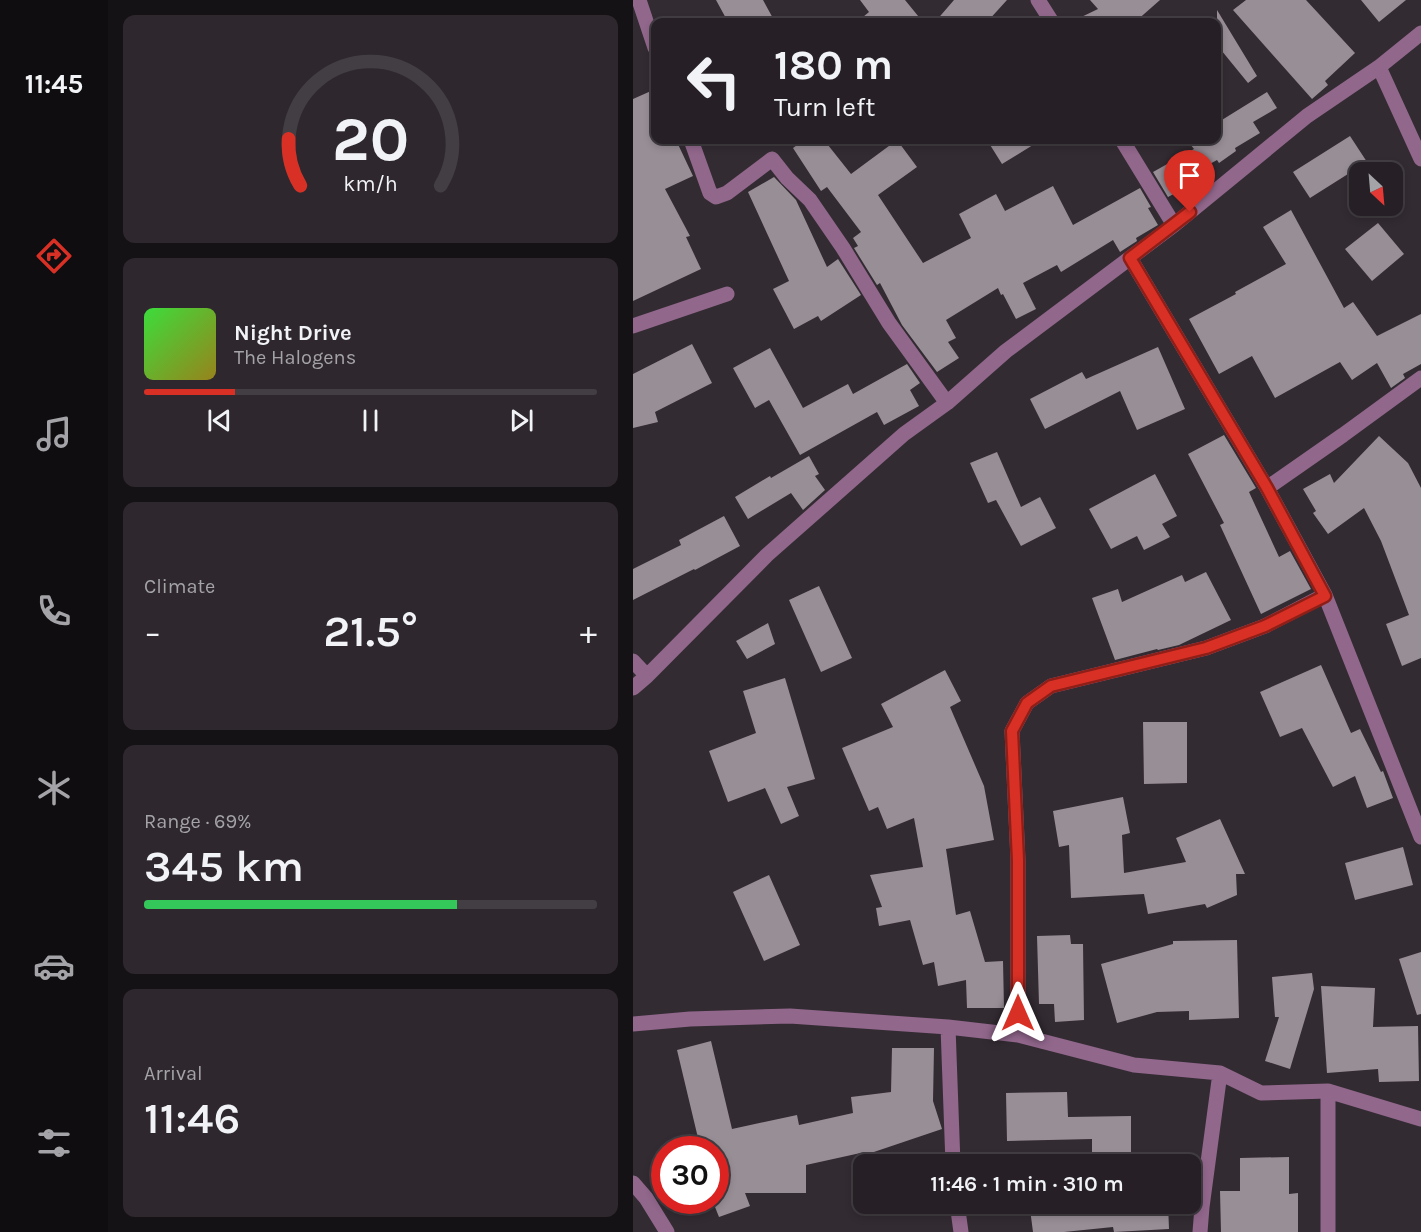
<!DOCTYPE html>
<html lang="en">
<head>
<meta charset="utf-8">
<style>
	:root { --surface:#262026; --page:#2e282e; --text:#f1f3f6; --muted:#a4a3a7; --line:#423e43; --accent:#d93025 }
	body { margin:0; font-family:Karla,sans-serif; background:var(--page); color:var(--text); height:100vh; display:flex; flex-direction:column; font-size:22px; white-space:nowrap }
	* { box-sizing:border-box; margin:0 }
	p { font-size:20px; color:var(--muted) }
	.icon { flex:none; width:33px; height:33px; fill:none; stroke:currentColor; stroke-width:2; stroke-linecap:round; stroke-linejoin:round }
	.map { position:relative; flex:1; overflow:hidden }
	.panel { display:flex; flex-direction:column; gap:15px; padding:15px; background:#151215; width:525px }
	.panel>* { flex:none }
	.guide { position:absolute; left:18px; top:18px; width:570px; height:126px; border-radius:12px; box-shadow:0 3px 9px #0003,0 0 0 2px var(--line); background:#262026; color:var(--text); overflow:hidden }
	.needle { width:39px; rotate:154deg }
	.controls { position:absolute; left:716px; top:162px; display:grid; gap:12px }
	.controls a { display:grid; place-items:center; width:54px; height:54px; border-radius:12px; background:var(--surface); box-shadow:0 3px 9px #0003,0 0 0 2px var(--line); font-size:30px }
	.speed { position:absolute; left:18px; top:1136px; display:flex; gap:12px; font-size:30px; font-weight:700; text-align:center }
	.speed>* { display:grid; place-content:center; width:78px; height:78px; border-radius:50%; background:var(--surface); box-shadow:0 3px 9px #0003,0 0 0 2px var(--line); line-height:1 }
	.speed .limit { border:9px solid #d22; background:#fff; color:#111 }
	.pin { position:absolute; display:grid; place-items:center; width:51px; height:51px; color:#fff; margin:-62px -26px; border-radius:50% 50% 50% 0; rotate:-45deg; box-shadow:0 0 6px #0007 }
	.pin .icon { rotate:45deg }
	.me { position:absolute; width:66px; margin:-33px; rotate:0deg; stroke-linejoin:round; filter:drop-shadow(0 0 4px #0008) }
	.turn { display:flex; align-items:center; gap:21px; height:126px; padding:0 24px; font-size:27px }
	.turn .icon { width:78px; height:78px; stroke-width:2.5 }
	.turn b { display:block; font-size:42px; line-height:51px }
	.big { font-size:45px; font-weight:600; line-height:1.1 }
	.panel .widget { flex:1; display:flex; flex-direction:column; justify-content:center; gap:9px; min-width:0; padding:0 21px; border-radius:12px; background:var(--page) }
	.panel .dial { align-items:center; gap:0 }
	.dial svg { height:156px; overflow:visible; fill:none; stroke:var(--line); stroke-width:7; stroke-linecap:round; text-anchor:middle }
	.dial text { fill:var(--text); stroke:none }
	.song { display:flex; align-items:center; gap:18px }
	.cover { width:72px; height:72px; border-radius:9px; background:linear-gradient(135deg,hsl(120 70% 55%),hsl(50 70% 35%)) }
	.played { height:6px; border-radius:3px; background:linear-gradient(90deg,var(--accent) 20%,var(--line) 20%) }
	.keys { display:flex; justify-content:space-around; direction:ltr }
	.heat { display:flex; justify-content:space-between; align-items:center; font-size:33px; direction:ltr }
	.charge { height:9px; border-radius:4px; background:linear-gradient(90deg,#34c759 69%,var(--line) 0) }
	.trip { position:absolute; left:220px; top:1154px; width:348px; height:60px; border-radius:12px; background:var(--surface); box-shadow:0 3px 9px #0003,0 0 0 2px var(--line); font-weight:600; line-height:60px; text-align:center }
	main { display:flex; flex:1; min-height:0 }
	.tab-bar { display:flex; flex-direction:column; width:108px; justify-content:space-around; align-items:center; background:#0f0d0f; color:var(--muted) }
	.tab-bar .icon { width:42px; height:42px }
	.tab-bar .current { color:var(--accent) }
	.tab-bar b { font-size:27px; color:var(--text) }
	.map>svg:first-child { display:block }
</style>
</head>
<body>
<main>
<nav class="tab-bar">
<b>11:45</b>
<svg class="icon current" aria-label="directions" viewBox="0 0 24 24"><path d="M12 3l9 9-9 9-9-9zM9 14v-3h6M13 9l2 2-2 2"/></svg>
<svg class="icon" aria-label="music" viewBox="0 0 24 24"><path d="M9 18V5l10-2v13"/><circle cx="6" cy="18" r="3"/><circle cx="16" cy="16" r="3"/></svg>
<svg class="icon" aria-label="phone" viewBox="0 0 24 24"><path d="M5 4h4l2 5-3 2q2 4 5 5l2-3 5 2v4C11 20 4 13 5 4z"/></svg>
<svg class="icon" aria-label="climate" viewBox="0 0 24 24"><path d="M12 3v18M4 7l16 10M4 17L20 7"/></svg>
<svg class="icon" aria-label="car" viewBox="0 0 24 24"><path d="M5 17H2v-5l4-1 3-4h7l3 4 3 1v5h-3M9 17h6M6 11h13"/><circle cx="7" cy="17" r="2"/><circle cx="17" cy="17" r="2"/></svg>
<svg class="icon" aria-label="filters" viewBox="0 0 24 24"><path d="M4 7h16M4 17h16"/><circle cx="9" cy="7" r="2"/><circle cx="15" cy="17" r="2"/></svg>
</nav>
<section class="panel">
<div class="widget dial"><svg viewBox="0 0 100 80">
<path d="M14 69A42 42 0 1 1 86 69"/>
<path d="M14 69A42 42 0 0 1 8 45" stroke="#d93025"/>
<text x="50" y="56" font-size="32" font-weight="700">20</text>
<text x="50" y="72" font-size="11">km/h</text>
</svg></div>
<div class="widget">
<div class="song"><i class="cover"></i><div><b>Night Drive</b><p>The Halogens</p></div></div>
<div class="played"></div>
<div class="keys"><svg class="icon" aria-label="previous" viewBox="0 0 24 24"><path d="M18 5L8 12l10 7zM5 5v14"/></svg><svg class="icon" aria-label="pause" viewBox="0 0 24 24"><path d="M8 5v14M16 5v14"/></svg><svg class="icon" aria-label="next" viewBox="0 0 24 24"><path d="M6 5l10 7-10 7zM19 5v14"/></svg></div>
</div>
<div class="widget"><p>Climate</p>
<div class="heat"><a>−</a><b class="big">21.5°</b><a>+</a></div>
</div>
<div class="widget"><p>Range · 69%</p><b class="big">345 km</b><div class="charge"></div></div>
<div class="widget"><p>Arrival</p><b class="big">11:46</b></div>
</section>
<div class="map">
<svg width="788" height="1232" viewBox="0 0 788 1232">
	<rect width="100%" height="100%" fill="#332b32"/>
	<path fill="#988e96" d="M83 0H130L142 22H95Z
		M227 0H272L290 22H224L236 12Z
		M321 0H374L354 22H302Z
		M457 0H527L502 22H438L465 9Z
		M613 0H673L722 53 692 81 695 85 679 99 600 10Z
		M728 0H773L746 22Z
		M584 10 624 76 615 83 584 45Z
		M18 91 22 100V140H43L60 176 32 189 57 236 53 237 68 269 0 301V99Z
		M634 92 644 108 620 122 627 133 602 148 603 151 586 163 584 160 548 180 552 188 535 197 520 172 561 149 554 140H584V123Z
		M717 136 734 162 677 198 660 172Z
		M171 140H191L218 174 264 140 284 167 245 195 290 263 338 238 326 214 363 194 372 211 420 186 440 225 507 188 518 207 515 208 525 225 503 238 504 241 487 252 480 240 428 272 424 265 390 283 403 309 383 319 370 294 368 295 365 288 313 320 323 338 315 342 326 358 304 372 269 325 247 283 244 285 221 248 225 246 220 238 228 232 194 187 188 191 160 148Z
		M354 140H408L369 164Z
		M141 177 163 200 194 267 205 259 228 295 188 321 185 316 161 329 140 289 156 281 115 192Z
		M658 210 711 308 720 302 744 336 788 314V364L770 374 772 378 758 388 744 363 719 380 707 362 642 398 619 356 586 374 556 319 603 294 602 292 653 264 630 227Z
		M745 223 771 254 739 281 712 249Z
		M59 344 79 383 22 412 25 422 0 428V374Z
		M525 347 552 409 504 430 487 391 412 429 397 399 449 372 453 379Z
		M137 348 170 408 215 384 220 394 274 364 287 383 277 390 286 406 251 425 244 412 167 455 136 400 122 408 100 368Z
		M591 435 623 488 616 492 646 557 657 551 678 589 628 614 587 525 591 523 555 454Z
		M746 436 775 463 788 488V658L769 666 753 624 776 615 748 541 731 508 695 534 680 513 683 511 670 489 697 474 701 483Z
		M364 452 388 507 407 497 423 528 388 546 363 500 355 503 337 463Z
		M176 456 186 474 182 476 192 490 170 510 158 493 115 519 102 497 137 476 138 478Z
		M522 474 544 516 529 524 537 537 511 550 504 536 478 549 456 509Z
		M91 516 107 546 62 570 61 569 0 600V569L48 545 46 540Z
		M573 572 598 620 546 645 525 650 524 649 482 660 459 598 485 589 489 602 549 575 552 582Z
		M186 586 219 658 188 672 156 600Z
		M135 623 142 644 114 659 103 641Z
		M688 665 718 733 727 729 748 772 750 771 760 798 734 808 722 776 700 787 669 728 647 737 627 692Z
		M312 670 328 701 317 707 351 786 361 840 313 849 323 915 337 911 352 962 370 961 371 1008H334L333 980 305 986 301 962 290 965 277 920 246 926 243 908 249 907 237 875 290 867 281 818 254 829 245 807 236 811 209 748 260 727 248 704Z
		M152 678 182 779 154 787 166 816 148 824 132 788 95 802 76 751 123 733 110 691Z
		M510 722H554V783L511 784Z
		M490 797 497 833 489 835 491 873 553 862 543 838 587 819 612 874H603L604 895 574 908 572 904 515 914 511 894 438 898 436 845 426 847 420 811Z
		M770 847 780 885 722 900 712 863Z
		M136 875 167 945 131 961 100 892Z
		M437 935 438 944H450L451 1020 422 1022 421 1004H406L404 936Z
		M604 940 606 1018 556 1020V1011L524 1012 484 1023 468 964 540 944V941Z
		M788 952V1014L784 1015 766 959Z
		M679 973 681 989 657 1069 632 1061 646 1017H642L639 977Z
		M688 986 742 988 740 1027 785 1026 786 1081 746 1082 745 1069 694 1073Z
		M78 1041 99 1129 164 1115 166 1125 220 1113 218 1097 258 1092 259 1048H301L300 1101 309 1129 232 1155V1152L173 1165V1193H112L117 1206 86 1217 82 1207V1149H72L65 1138 44 1050Z
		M434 1092 435 1117 498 1116V1164H459V1139L374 1141 373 1093Z
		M656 1157V1194L665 1193V1232H588L587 1191H607V1158Z
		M418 1203H535L536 1229 481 1232 480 1227 431 1232H400L397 1209 419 1207Z"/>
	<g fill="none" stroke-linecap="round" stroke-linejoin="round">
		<path stroke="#91678c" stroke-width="15" d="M6 0 22 48
			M405 0 419 22
			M746 67 788 159
			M58 140 77 193 83 197 94 193 139 159 154 178 177 200 210 248 256 323 314 403
			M489 140 541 225
			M497 258 634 488 692 595 788 837
			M0 326 94 294
			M634 488 710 435 788 378
			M0 661 14 676
			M0 688 14 676 134 555 271 434 314 403 373 351 541 225 674 116 746 67 788 33
			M0 1024 57 1019 157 1016 315 1027 385 1035 501 1065 587 1073 628 1093 695 1091 788 1119
			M315 1027 320 1164
			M385 1035V860L379 731 394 703 418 686 573 648 632 626 692 595
			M0 1183 13 1198 34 1232
			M324 1203 328 1232
			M567 1232 569 1207 587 1073
			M695 1232V1091"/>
	</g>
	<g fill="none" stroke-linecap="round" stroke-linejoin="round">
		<g stroke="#8d1f18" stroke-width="15">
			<path id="route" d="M385 1013V860L379 731 394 703 418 686 573 648 632 626 692 596 634 488 497 258 557 212"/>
		</g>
		<use href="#route" stroke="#d93025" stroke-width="10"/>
	</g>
</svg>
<div class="controls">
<a><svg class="needle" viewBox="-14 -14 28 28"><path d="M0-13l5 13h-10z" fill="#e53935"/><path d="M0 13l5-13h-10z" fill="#a4a3a7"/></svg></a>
</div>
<div class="speed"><div class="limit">30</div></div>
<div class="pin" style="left:557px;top:212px;background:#d93025"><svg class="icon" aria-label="arrive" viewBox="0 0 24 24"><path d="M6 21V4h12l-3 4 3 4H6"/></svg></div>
<svg class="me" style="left:385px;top:1013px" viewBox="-20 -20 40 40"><path d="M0-17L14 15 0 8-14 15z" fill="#d93025" stroke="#fff" stroke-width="4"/></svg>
<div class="trip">11:46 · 1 min · 310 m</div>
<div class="guide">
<div class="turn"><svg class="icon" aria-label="left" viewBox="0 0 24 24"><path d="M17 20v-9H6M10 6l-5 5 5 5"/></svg><div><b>180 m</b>Turn left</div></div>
</div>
</div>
</main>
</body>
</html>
